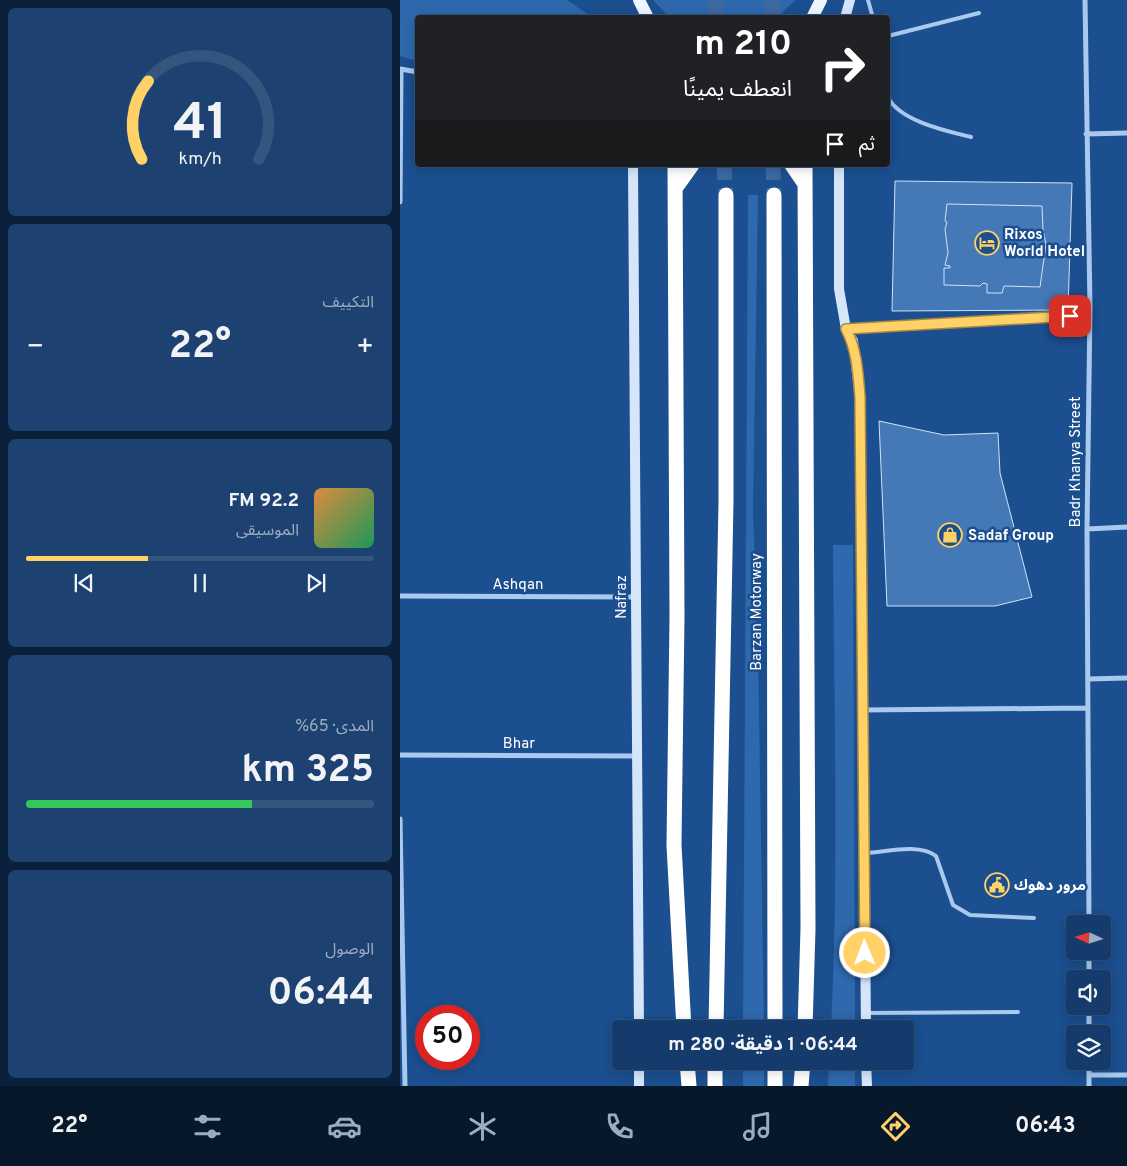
<!DOCTYPE html>
<html lang="ar">
<head>
<meta charset="utf-8">
<style>
	:root { --surface:#143b6b; --page:#1d4271; --text:#f1f3f6; --muted:#9dadc1; --line:#33557e; --accent:#ffd166 }
	body { margin:0; font-family:Overpass,"Noto Sans Arabic",sans-serif; background:var(--page); color:var(--text); direction:rtl; height:100vh; display:flex; flex-direction:column; font-size:19px; white-space:nowrap }
	* { box-sizing:border-box; margin:0 }
	p { font-size:16px; color:var(--muted) }
	.icon { flex:none; width:28px; height:28px; fill:none; stroke:currentColor; stroke-width:2; stroke-linecap:round; stroke-linejoin:round }
	.map { position:relative; flex:1; overflow:hidden; direction:ltr }
	.side { display:flex; flex-direction:column; gap:8px; padding:8px; background:#0b203b; width:400px }
	.side>* { flex:none }
	.banner { position:absolute; left:15px; top:15px; width:475px; height:152px; border-radius:5px; box-shadow:0 2px 12px #0003,0 0 0 1px var(--line); direction:rtl; background:#202124; color:#fff; overflow:hidden }
	.needle { width:32px; rotate:274deg }
	.buttons { position:absolute; left:666px; top:915px; display:grid; gap:10px }
	.buttons a { display:grid; place-items:center; width:45px; height:45px; border-radius:5px; background:var(--surface); box-shadow:0 2px 12px #0003,0 0 0 1px var(--line); font-size:25px }
	.speed { position:absolute; left:15px; top:1005px; display:flex; gap:10px; font-size:25px; font-weight:700; text-align:center }
	.speed>* { display:grid; place-content:center; width:65px; height:65px; border-radius:50%; background:var(--surface); box-shadow:0 2px 12px #0003,0 0 0 1px var(--line); line-height:1 }
	.speed .limit { border:8px solid #d22; background:#fff; color:#111 }
	.pin { position:absolute; display:grid; place-items:center; width:42px; height:42px; color:#fff; margin:-21px; border-radius:10px; box-shadow:0 2px 8px #0006 }
	.me { position:absolute; width:55px; margin:-28px; rotate:359deg; stroke-linejoin:round; filter:drop-shadow(0 0 4px #0008) }
	.turn { display:flex; align-items:center; gap:18px; height:105px; padding:0 15px; font-size:22px }
	.turn .icon { width:65px; height:65px; stroke-width:2.5 }
	.turn b { display:block; font-size:35px; line-height:42px }
	.then { display:flex; align-items:center; height:48px; padding:0 15px; background:#0003; gap:10px; font-size:19px }
	.big { font-size:38px; font-weight:700; line-height:1.1 }
	.side .tile { flex:1; display:flex; flex-direction:column; justify-content:center; gap:8px; min-width:0; padding:0 18px; border-radius:8px; background:var(--page) }
	.side .dial { align-items:center; gap:0 }
	.dial svg { height:130px; overflow:visible; fill:none; stroke:var(--line); stroke-width:7; stroke-linecap:round; text-anchor:middle }
	.dial text { fill:var(--text); stroke:none }
	.song { display:flex; align-items:center; gap:15px }
	.cover { width:60px; height:60px; border-radius:8px; background:linear-gradient(135deg,hsl(30 70% 55%),hsl(150 70% 35%)) }
	.played { height:5px; border-radius:2px; background:linear-gradient(90deg,var(--accent) 35%,var(--line) 35%) }
	.keys { display:flex; justify-content:space-around; direction:ltr }
	.heat { display:flex; justify-content:space-between; align-items:center; font-size:28px; direction:ltr }
	.charge { height:8px; border-radius:4px; background:linear-gradient(90deg,#34c759 65%,var(--line) 0) }
	.trip { position:absolute; left:212px; top:1020px; width:302px; height:50px; border-radius:5px; background:var(--surface); box-shadow:0 2px 12px #0003,0 0 0 1px var(--line); font-weight:700; line-height:50px; text-align:center; direction:rtl }
	.dock { display:flex; height:80px; justify-content:space-around; align-items:center; background:#08182b; color:var(--muted) }
	.dock .icon { width:35px; height:35px }
	.dock .on { color:var(--accent) }
	.dock b { font-size:22px; color:var(--text) }
	main { display:flex; flex:1; min-height:0 }
	.map>svg:first-child { display:block }
</style>
</head>
<body>
<main>
<div class="map">
<svg width="727" height="1086" viewBox="0 0 727 1086">
	<rect width="100%" height="100%" fill="#1b4f8f"/>
	<path fill="#2e69ad" d="M0 0H167L192 17 18 18 17 61 0 56Z
		M253 0H395L378 17 270 18Z
		M348 195H358L353 510 358 649 364 1029H343Z
		M433 545H453L455 1029H431C439 868 434 706 433 545Z
		M343 1061H364V1086H343Z
		M429 1061H455V1086H428Z"/>
	<path fill="#4478b7" stroke="#cfe3fa" d="M495 181 672 183 668 310 492 311Z
		M547 204 642 206 643 230 646 244 640 287 604 286 602 293H587V284L583 283 580 286 544 285V268H550V266L545 265 548 253 545 229 547 222 545 221Z
		M479 421 544 435 598 433 600 473 632 597 595 606H487Z"/>
	<g fill="none" stroke-linecap="round" stroke-linejoin="round">
		<path stroke="#3d69a0" stroke-width="15" stroke-dasharray="15 8" stroke-linecap="butt" d="M316 0V18
			M372 0V18
			M324 165 326 195
			M373 165 374 195"/>
		<path stroke="#a9c9ee" stroke-width="4" d="M468 0 473 18
			M488 36 579 13
			M488 97C499 121 547 131 571 137
			M466 853C487 852 518 843 536 856L553 905 570 915 634 918
			M468 1013 618 1012"/>
		<path stroke="#a9c9ee" stroke-width="5" d="M685 0 690 308 687 529 689 924
			M0 69 18 72
			M686 134 727 133
			M0 202 1 70
			M447 329 669 316 690 308
			M687 529 727 527
			M0 596 236 597
			M688 679 727 678
			M462 710 688 708
			M0 755 237 756
			M0 819 5 1086
			M689 951V979
			M689 1006V1034
			M689 1075H727
			M689 1086V1061"/>
		<path stroke="#d6e6fa" stroke-width="10" d="M445 18 450 0
			M233 165 239 1029
			M439 165V289L446 329 453 341 460 397 466 1029
			M239 1061V1086
			M466 1061 467 1086"/>
		<path stroke="#f0f6ff" stroke-width="12" d="M239 0 248 18
			M412 18 421 0"/>
		<path stroke="#fff" stroke-width="15" d="M275 165 277 617 274 845 284 1029
			M392 165 405 184
			M277 186 292 165
			M374 195 375 1029
			M316 1029 326 501V195
			M405 1029 408 929 405 165
			M287 1061 289 1086
			M375 1061V1086
			M315 1086V1061
			M401 1086 403 1061"/>
	</g>
	<g fill="none" stroke-linecap="round" stroke-linejoin="round">
		<g stroke="#a68842" stroke-width="12">
			<path id="route" d="M465 953 460 397C458 373 457 350 446 329L670 316"/>
		</g>
		<use href="#route" stroke="#ffd166" stroke-width="9"/>
	</g>
	<defs>
		<g id="hotel-ring" transform="scale(1.25)"><circle r="9.5" fill="#1b4f8f" stroke="#ffd166" stroke-width="1.5"/><path d="M-6-4.5h1.5V1H6V5H4.5V3h-9V5H-6ZM-4 0a1.8 1.8 0 1 1 3.6 0ZM.5 0V-2.5h3Q6-2.5 6 0Z" fill="#ffd166"/></g>
		<g id="shop-ring" transform="scale(1.25)"><circle r="9.5" fill="#1b4f8f" stroke="#ffd166" stroke-width="1.5"/><path d="M-5-2.5h2.3a2.7 3.5 0 0 1 5.4 0H5L5.5 6h-11ZM-1.5-2.5h3a1.5 2.3 0 0 0-3 0Z" fill="#ffd166"/></g>
		<g id="civic-ring" transform="scale(1.25)"><circle r="9.5" fill="#1b4f8f" stroke="#ffd166" stroke-width="1.5"/><path d="M-.6-6.5H3V-4.5H.6V-3L4-1V1h2V6H-6V1h2V-1L-.6-3ZM-1.2 2.5V6h2.4V2.5Z" fill="#ffd166"/></g>
	</defs>
	<g fill-rule="evenodd">
		<use href="#hotel-ring" x="587" y="243"/>
		<use href="#shop-ring" x="550" y="535"/>
		<use href="#civic-ring" x="597" y="885"/>
	</g>
	<g text-anchor="middle" stroke-width="5" stroke-linejoin="round" paint-order="stroke">
		<g font-size="15" font-weight="bold" fill="#fff" stroke="#1b4f8f" text-anchor="start">
			<text x="604" y="239">Rixos<tspan x="604" dy="17">World Hotel</tspan></text>
			<text x="568" y="540">Sadaf Group</text>
			<text x="614" y="890">مرور دهوك</text>
		</g>
		<g font-size="15" fill="#fff" stroke="#1b4f8f">
			<text transform="translate(675 462) rotate(-90)" y="5">Badr Khanya Street</text>
			<text x="118" y="589">Ashqan</text>
			<text transform="translate(221 597) rotate(-90)" y="5">Nafraz</text>
			<text transform="translate(356 612) rotate(-90)" y="5">Barzan Motorway</text>
			<text x="119" y="748">Bhar</text>
		</g>
	</g>
</svg>
<div class="buttons">
<a><svg class="needle" viewBox="-14 -14 28 28"><path d="M0-13l5 13h-10z" fill="#e53935"/><path d="M0 13l5-13h-10z" fill="#9dadc1"/></svg></a>
<a><svg class="icon" aria-label="sound" viewBox="0 0 24 24"><path d="M4 9h4l5-4v14l-5-4H4zM17 9q2 3 0 6"/></svg></a>
<a><svg class="icon" aria-label="layers" viewBox="0 0 24 24"><path d="M12 4l9 5-9 5-9-5zM3 14l9 5 9-5"/></svg></a>
</div>
<div class="speed"><div class="limit">50</div></div>
<div class="pin" style="left:670px;top:316px;background:#d93025"><svg class="icon" aria-label="arrive" viewBox="0 0 24 24"><path d="M6 21V4h12l-3 4 3 4H6"/></svg></div>
<svg class="me" style="left:465px;top:953px" viewBox="-20 -20 40 40"><circle r="17" fill="#ffd166" stroke="#fff" stroke-width="3"/><path d="M0-11L8 9 0 5-8 9z" fill="#fff"/></svg>
<div class="trip">06:44 · 1 دقيقة · 280 m</div>
<div class="banner">
<div class="turn"><svg class="icon" aria-label="right" viewBox="0 0 24 24"><path d="M7 20v-9h11M14 6l5 5-5 5"/></svg><div><b>210 m</b>انعطف يمينًا</div></div>
<div class="then">ثم<svg class="icon" aria-label="arrive" viewBox="0 0 24 24"><path d="M6 21V4h12l-3 4 3 4H6"/></svg></div>
</div>
</div>
<section class="side">
<div class="tile dial"><svg viewBox="0 0 100 80">
<path d="M14 69A42 42 0 1 1 86 69"/>
<path d="M14 69A42 42 0 0 1 18 21" stroke="#ffd166"/>
<text x="50" y="56" font-size="32" font-weight="700">41</text>
<text x="50" y="72" font-size="11">km/h</text>
</svg></div>
<div class="tile"><p>التكييف</p>
<div class="heat"><a>−</a><b class="big">22°</b><a>+</a></div>
</div>
<div class="tile">
<div class="song"><i class="cover"></i><div><b>92.2 FM</b><p>الموسيقى</p></div></div>
<div class="played"></div>
<div class="keys"><svg class="icon" aria-label="previous" viewBox="0 0 24 24"><path d="M18 5L8 12l10 7zM5 5v14"/></svg><svg class="icon" aria-label="pause" viewBox="0 0 24 24"><path d="M8 5v14M16 5v14"/></svg><svg class="icon" aria-label="next" viewBox="0 0 24 24"><path d="M6 5l10 7-10 7zM19 5v14"/></svg></div>
</div>
<div class="tile"><p>المدى · 65%</p><b class="big">325 km</b><div class="charge"></div></div>
<div class="tile"><p>الوصول</p><b class="big">06:44</b></div>
</section>
</main>
<nav class="dock">
<b>06:43</b>
<svg class="icon on" aria-label="directions" viewBox="0 0 24 24"><path d="M12 3l9 9-9 9-9-9zM9 14v-3h6M13 9l2 2-2 2"/></svg>
<svg class="icon" aria-label="music" viewBox="0 0 24 24"><path d="M9 18V5l10-2v13"/><circle cx="6" cy="18" r="3"/><circle cx="16" cy="16" r="3"/></svg>
<svg class="icon" aria-label="phone" viewBox="0 0 24 24"><path d="M5 4h4l2 5-3 2q2 4 5 5l2-3 5 2v4C11 20 4 13 5 4z"/></svg>
<svg class="icon" aria-label="climate" viewBox="0 0 24 24"><path d="M12 3v18M4 7l16 10M4 17L20 7"/></svg>
<svg class="icon" aria-label="car" viewBox="0 0 24 24"><path d="M5 17H2v-5l4-1 3-4h7l3 4 3 1v5h-3M9 17h6M6 11h13"/><circle cx="7" cy="17" r="2"/><circle cx="17" cy="17" r="2"/></svg>
<svg class="icon" aria-label="filters" viewBox="0 0 24 24"><path d="M4 7h16M4 17h16"/><circle cx="9" cy="7" r="2"/><circle cx="15" cy="17" r="2"/></svg>
<b>22°</b>
</nav>
</body>
</html>
